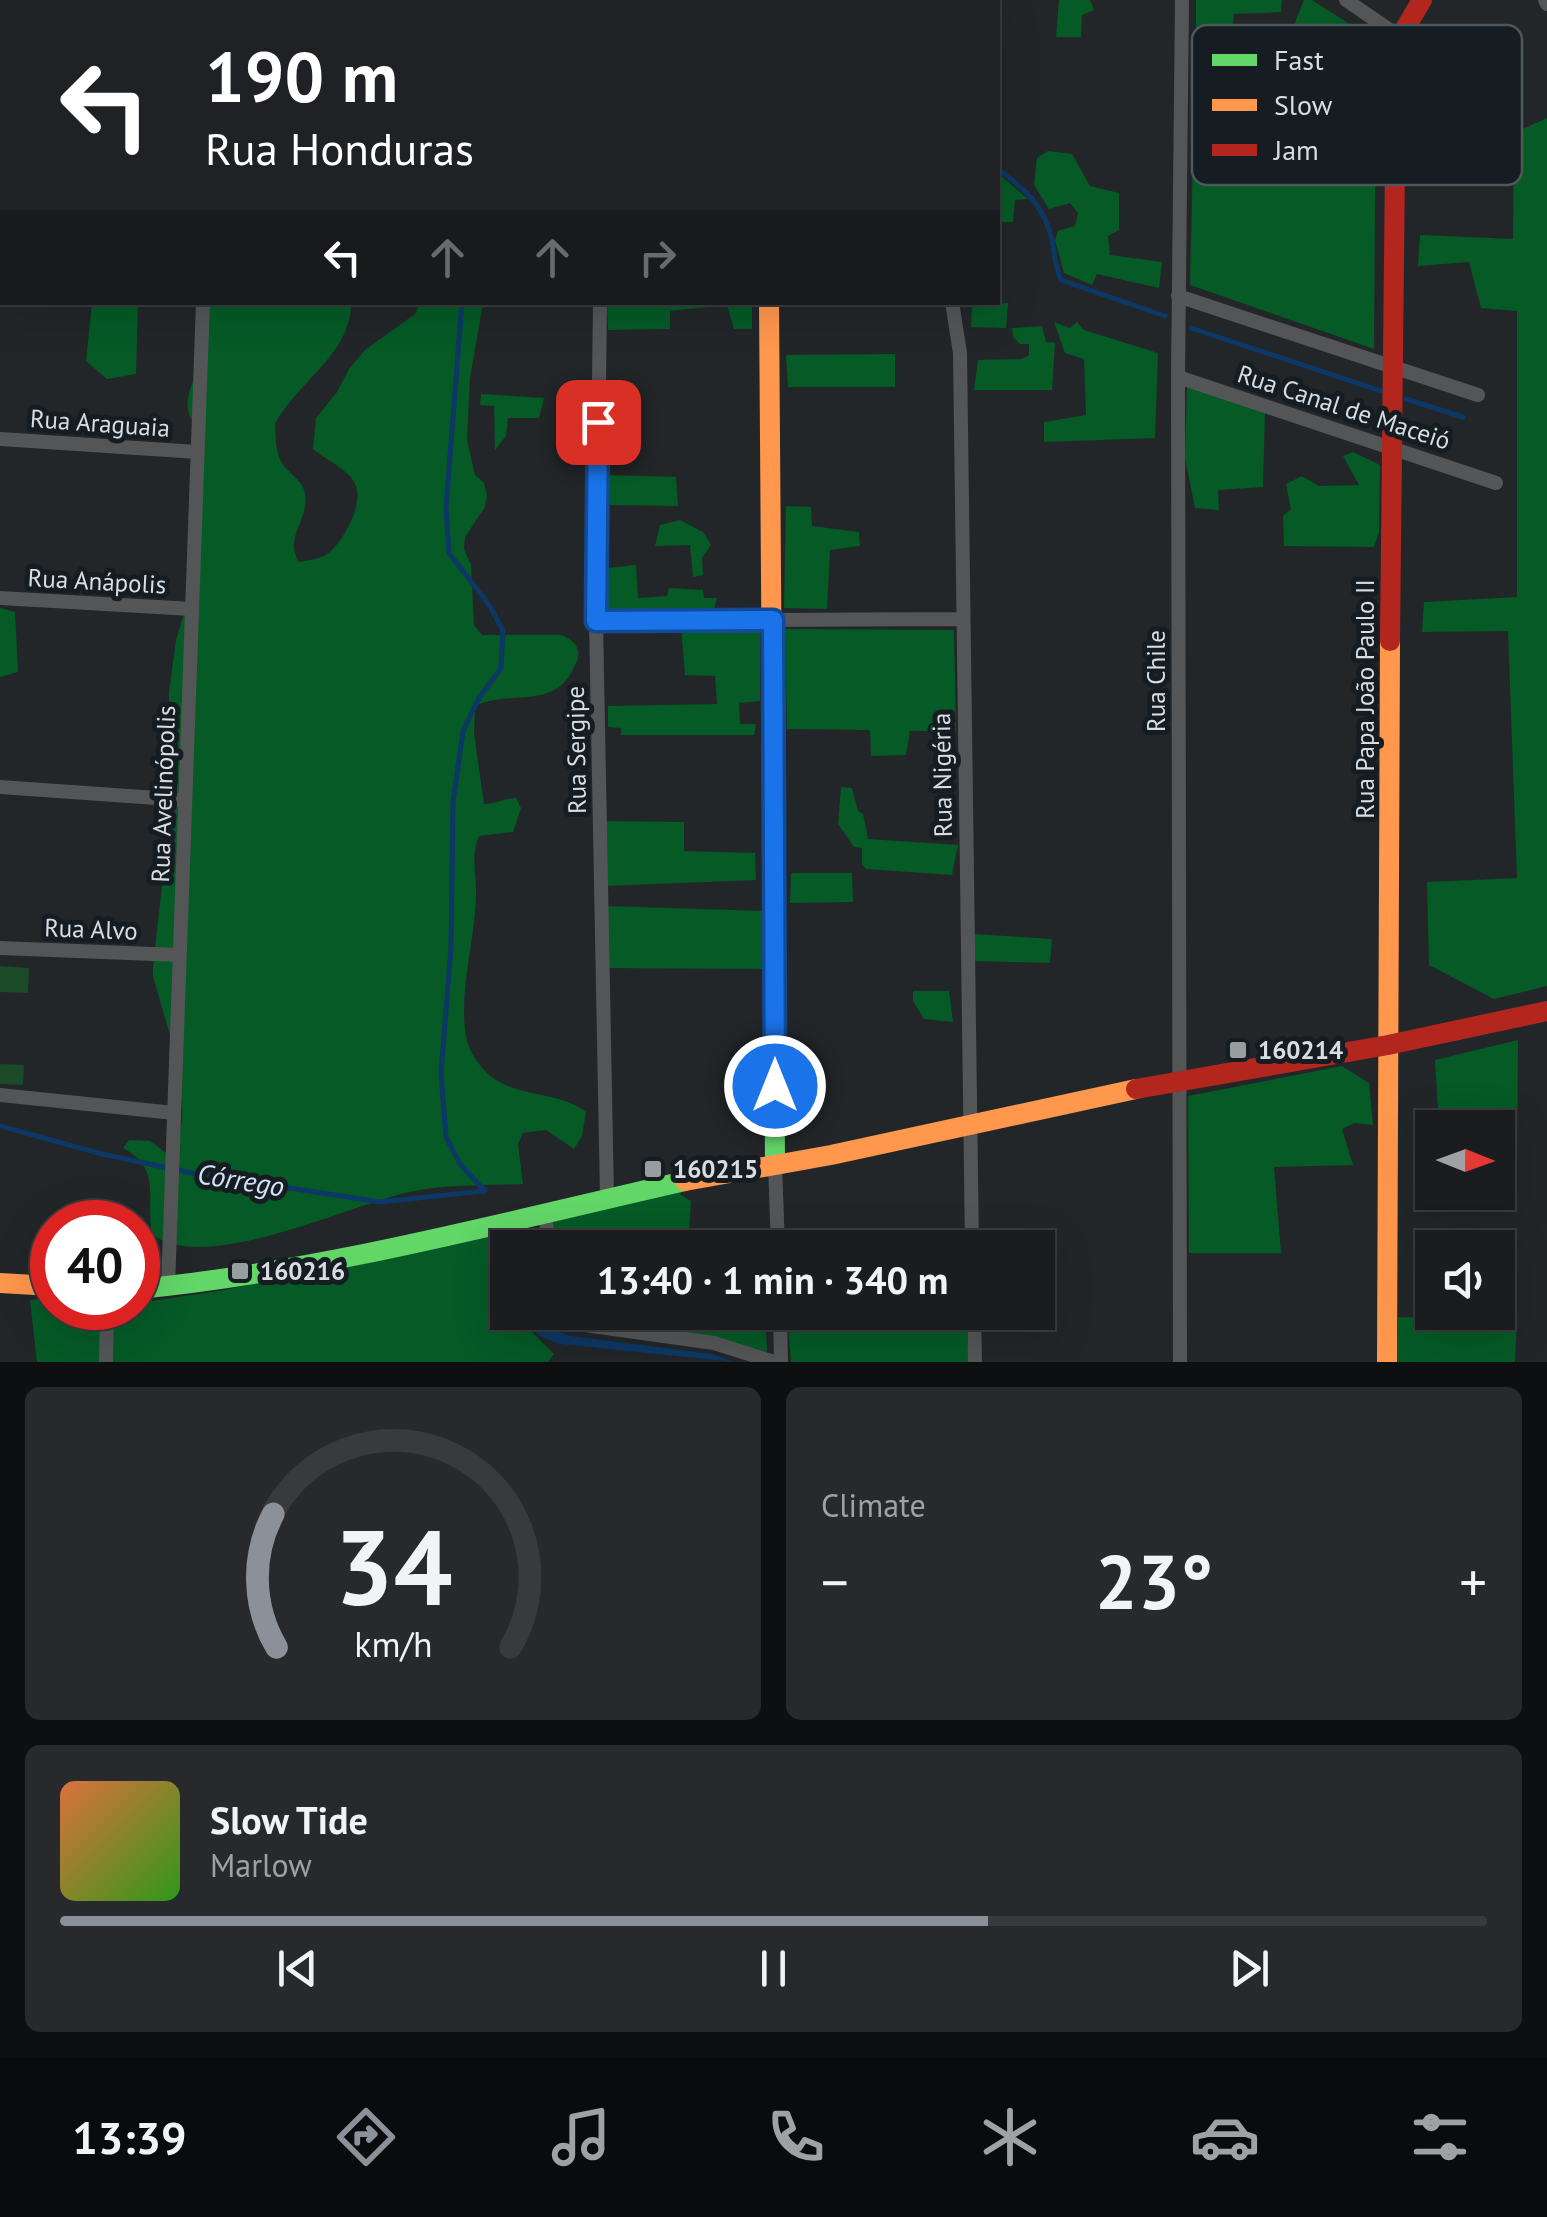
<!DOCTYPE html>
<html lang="en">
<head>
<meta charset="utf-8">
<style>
	:root { --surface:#1a1c1f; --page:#27292c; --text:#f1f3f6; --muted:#9fa1a4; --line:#383a3d; --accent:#8c9099 }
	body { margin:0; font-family:"PT Sans",sans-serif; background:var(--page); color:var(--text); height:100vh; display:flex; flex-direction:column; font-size:38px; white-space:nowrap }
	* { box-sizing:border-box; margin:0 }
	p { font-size:32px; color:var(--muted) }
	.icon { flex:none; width:55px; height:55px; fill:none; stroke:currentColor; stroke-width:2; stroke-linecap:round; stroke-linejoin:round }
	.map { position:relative; height:1362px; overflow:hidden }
	.side { display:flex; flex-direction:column; gap:25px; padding:25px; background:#0e0f11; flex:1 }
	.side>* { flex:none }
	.hud { position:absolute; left:0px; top:0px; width:1000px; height:305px; box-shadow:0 10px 40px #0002,0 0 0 2px var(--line); background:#202124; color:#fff; overflow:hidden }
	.needle { width:65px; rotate:91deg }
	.tools { position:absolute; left:1415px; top:1110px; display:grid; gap:20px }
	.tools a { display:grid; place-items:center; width:100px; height:100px; border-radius:0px; background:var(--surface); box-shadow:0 10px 40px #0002,0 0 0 2px var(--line); font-size:50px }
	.speed { position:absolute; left:30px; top:1200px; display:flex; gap:20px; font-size:50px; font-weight:700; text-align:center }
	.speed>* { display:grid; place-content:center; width:130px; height:130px; border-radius:50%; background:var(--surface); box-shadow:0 10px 40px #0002,0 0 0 2px var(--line); line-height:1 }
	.speed .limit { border:15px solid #d22; background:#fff; color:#111 }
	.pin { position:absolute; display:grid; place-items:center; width:85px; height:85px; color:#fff; margin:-42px; border-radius:20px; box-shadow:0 5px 15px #0006 }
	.me { position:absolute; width:110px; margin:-55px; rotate:0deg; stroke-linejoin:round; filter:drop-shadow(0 0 8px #0008) }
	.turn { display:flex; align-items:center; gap:35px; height:210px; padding:0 40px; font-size:45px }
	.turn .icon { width:130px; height:130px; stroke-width:2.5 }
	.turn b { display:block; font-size:70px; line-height:85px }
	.lanes { display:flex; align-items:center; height:95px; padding:0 40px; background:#0003; justify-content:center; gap:50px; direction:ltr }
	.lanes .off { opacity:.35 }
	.big { font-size:75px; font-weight:700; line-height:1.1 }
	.side .tile { flex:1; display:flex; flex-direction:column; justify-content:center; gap:15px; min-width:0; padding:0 35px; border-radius:15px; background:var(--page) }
	.side .dial { align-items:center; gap:0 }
	.dial svg { height:260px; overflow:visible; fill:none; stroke:var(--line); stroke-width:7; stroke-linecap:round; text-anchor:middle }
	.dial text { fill:var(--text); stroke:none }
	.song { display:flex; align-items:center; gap:30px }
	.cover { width:120px; height:120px; border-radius:15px; background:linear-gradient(135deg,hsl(20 70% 55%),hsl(110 70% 35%)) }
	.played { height:10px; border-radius:5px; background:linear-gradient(90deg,var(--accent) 65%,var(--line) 65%) }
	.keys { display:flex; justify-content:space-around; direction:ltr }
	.heat { display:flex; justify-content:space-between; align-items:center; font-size:55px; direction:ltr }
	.side .tiles { flex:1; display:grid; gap:25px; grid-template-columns:1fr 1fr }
	.tile:last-child { grid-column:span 2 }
	.trip { position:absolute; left:490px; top:1230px; width:565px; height:100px; border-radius:0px; background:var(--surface); box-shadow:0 10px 40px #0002,0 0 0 2px var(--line); font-weight:700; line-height:100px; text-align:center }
	.tab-bar { display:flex; height:160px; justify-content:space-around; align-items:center; background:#0a0b0c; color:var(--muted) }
	.tab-bar .icon { width:70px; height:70px }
	.tab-bar .active { color:var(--accent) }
	.tab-bar b { font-size:45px; color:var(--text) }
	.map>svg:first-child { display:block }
</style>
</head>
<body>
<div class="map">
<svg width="1547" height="1362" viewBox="0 0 1547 1362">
	<rect width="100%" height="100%" fill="#222629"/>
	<path fill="#1a4a28" d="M0 966 29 968 28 993 0 992Z
		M0 1064 24 1065 23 1085 0 1084Z"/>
	<path fill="#055a26" d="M1059 0H1090L1094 10 1082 15 1081 37H1056Z
		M1196 0H1282L1281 12 1234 14 1231 51 1196 53Z
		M1304 0H1312L1376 41 1374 349 1190 285 1195 73 1276 70Z
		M1547 118V986L1494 999 1429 965 1427 882 1517 878 1508 631 1422 632 1424 602 1517 597V311L1481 308 1469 262 1418 266 1420 235 1513 239 1514 133Z
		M1048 151 1072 154 1090 186 1119 193V230L1108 236 1110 255 1162 262 1159 288 1097 274 1092 285 1064 273 1055 240 1058 231 1075 226 1078 213 1070 203 1049 209 1034 185 1037 158Z
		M1001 176 1028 199 1015 200 1013 222H998Z
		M92 303H138L136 374 107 379 86 361Z
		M198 303H351C351 354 298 381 275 424 276 437 275 451 282 463 289 474 303 480 305 494 310 520 283 537 299 562 310 560 322 559 330 552 344 539 363 506 356 486 351 471 325 459 313 449L316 418 337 392 349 369 365 350 415 314 420 303H506L482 308 470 378 467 440 475 475 484 483 487 494 485 507 465 537 464 549 471 565 474 625 482 635H562C570 639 576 642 578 651 579 658 577 662 574 667 555 711 510 689 475 706L474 733 484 804C497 804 504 798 516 798L521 808 513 832 479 836C470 855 477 876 476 896 475 942 457 996 467 1041 470 1053 479 1065 487 1073 515 1099 558 1090 586 1112L582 1136 574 1149 546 1130 523 1133 518 1144 523 1184C486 1186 449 1184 414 1191 352 1203 206 1276 152 1234 145 1197 163 1170 123 1148L129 1140 150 1141 169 1155C202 1120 164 1018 153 976V966L166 850 178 781V742L169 719V692L176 640 190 594 196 426C177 403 195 384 200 359 203 342 198 320 198 303Z
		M607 303H752V329H734L727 305 670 311V329L608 330Z
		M1008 303 1006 328 971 327 972 306Z
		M1054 322 1070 328 1077 322 1084 330 1158 353 1155 438 1044 442V422L1086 415 1084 359 1065 353Z
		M1042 326 1046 342 1055 343 1052 390H974L978 360 1022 359 1029 355V344H1020L1013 337 1012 328Z
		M895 354V387H788L786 355Z
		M1187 386 1265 411 1263 487 1218 490 1219 510 1195 508 1185 458Z
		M481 394 544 398 539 418H508L506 436 495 450 494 406 480 405Z
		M1353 452 1380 465 1379 532 1374 547 1284 546 1283 516 1291 509 1286 484 1302 476 1319 486 1359 485 1343 456Z
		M609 475 676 477 678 506 609 505Z
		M786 506 811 507 812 526 859 532 860 546 830 550 827 609 784 608Z
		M680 520 703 532 711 545 702 558 703 575 693 577 690 545 655 546 660 525Z
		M636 565 638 598 667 596 669 588 703 590 704 598H717L714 609 601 615 602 584 609 580 608 568Z
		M0 608 15 612 18 672 0 677Z
		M681 627 760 629V701L739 703 740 724H756L754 735H621V728L608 727V706L717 704 715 676 685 675Z
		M785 629 954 630 956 731H910L906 755 871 756 870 730 787 729Z
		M841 787 852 788 858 811 863 814 868 839 958 845 952 875 866 869 862 864V848L854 847 838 824Z
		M604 821 684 822V851L755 853 756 880 605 886Z
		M791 873H852L853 902 790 903Z
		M605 906 766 911 763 969 606 968Z
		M974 934 1052 939 1050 963 974 961Z
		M913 991H949L953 1022 924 1019 913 1001Z
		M1518 1040 1517 1169 1498 1170V1128L1439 1127 1435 1060Z
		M1342 1066 1369 1083 1373 1125 1354 1123 1342 1129 1353 1165 1274 1167 1281 1253H1189L1188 1096Z
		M679 1188 681 1195 691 1201 688 1248 600 1247 597 1232 571 1234 570 1247H556L553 1218Z
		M521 1223 523 1247 508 1248V1312L525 1313V1325L554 1354 548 1362H37L30 1300 52 1298V1308H77L80 1311 138 1308V1303L225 1290Z
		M745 1313H765L767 1352 721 1340 584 1320 700 1323 724 1322Z
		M787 1313H965L969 1362H791Z
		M1398 1317 1517 1318 1515 1362H1397Z"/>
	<path fill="#0d3765" d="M528 1313H537L541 1327 571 1336 712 1354 735 1362 560 1344C544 1339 528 1332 528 1313Z"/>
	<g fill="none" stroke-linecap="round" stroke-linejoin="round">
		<path stroke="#0d3765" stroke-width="5" d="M998 169C1025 189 1044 205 1052 240 1055 255 1055 266 1061 280L1165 316
			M462 302 446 508 449 553 490 606 503 631 501 668 479 698 463 731 453 802 451 948 441 1073 446 1137 460 1164 485 1191
			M1191 328 1381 391
			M1406 399 1463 417
			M0 1126 102 1154 192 1173 380 1202 484 1191"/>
		<path stroke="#535557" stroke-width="14" d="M974 0V2
			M1346 0 1400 37
			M1545 0 1547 4
			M211 2V0
			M605 2V0
			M0 98H2
			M0 269H2
			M1178 296 1478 395
			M600 302 596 621 607 1197
			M952 302 960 353 972 1248
			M1178 377 1496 483
			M0 439 197 452
			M0 598 192 609
			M596 621 963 619
			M0 787 185 800
			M0 948 179 955
			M0 1095 174 1113
			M775 1164 778 1248
			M545 1211 549 1248
			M168 1287 203 302
			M558 1312 571 1323 714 1343 774 1362
			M780 1312 781 1362
			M974 1312 975 1362
			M106 1362 107 1308
			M1180 1362 1178 377 1182 0"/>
		<path stroke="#63d668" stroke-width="20" d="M774 987 775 1164
			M138 1289C323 1271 504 1222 685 1181"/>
		<path stroke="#ff974d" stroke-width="20" d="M766 0V2
			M769 302 774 987
			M685 1181 831 1155 1136 1089
			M0 1283 52 1286
			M1387 1362 1390 641"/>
		<path stroke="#b3261e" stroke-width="20" d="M1390 641 1396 70 1400 37 1422 0
			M1136 1089 1388 1045 1547 1011"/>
	</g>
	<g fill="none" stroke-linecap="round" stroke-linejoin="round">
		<g stroke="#114b97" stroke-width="25">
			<path id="route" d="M598 422 596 621 773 620 775 1086"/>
		</g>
		<use href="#route" stroke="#1a73e8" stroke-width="18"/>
	</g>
	<g fill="#989da0" stroke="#161d22" stroke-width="4">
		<rect x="1228" y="1040" width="20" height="20" rx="5"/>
		<rect x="643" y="1159" width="20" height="20" rx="5"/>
		<rect x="230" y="1261" width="20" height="20" rx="5"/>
	</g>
	<g text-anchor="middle" stroke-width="10" stroke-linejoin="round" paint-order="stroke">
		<g font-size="25" fill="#d8dde0" stroke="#161d22">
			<text transform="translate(1344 407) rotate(18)" y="9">Rua Canal de Maceió</text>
			<text transform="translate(100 423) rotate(4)" y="9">Rua Araguaia</text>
			<text transform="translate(97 581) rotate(3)" y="9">Rua Anápolis</text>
			<text transform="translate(1156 681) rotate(-90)" y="9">Rua Chile</text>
			<text transform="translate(1365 699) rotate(-90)" y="9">Rua Papa João Paulo II</text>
			<text transform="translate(576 750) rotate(-91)" y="9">Rua Sergipe</text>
			<text transform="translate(942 775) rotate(-91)" y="9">Rua Nigéria</text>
			<text transform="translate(163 794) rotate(-88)" y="9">Rua Avelinópolis</text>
			<text transform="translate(91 929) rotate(2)" y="9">Rua Alvo</text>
		</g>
		<g font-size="25" font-weight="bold" fill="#d8dde0" stroke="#161d22" text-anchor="start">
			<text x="1258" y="1059">160214</text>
			<text x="673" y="1178">160215</text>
			<text x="260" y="1280">160216</text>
		</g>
		<g font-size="28" font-style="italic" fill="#d4e3f6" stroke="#161d22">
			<text transform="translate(241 1180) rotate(9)" y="10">Córrego</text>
		</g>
	</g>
	<rect x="1192" y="25" width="330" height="160" rx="15" fill="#161d22" stroke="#50575b" stroke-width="2.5"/>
	<rect x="1212" y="54" width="45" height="12" fill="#63d668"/>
	<rect x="1212" y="99" width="45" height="12" fill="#ff974d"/>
	<rect x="1212" y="144" width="45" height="12" fill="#b3261e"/>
	<g font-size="28" fill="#d8dde0">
		<text x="1274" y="70">Fast</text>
		<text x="1274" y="115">Slow</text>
		<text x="1274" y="160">Jam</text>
	</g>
</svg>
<div class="tools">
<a><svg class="needle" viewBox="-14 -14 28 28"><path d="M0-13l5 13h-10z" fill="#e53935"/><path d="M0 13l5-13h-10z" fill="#9fa1a4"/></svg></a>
<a><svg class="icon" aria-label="sound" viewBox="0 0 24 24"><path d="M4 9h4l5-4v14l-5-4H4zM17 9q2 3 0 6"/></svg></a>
</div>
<div class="speed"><div class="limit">40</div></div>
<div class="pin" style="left:598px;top:422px;background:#d93025"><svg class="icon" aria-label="arrive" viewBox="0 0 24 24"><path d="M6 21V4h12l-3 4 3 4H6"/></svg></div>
<svg class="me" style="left:775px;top:1086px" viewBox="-20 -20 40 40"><circle r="17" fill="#1a73e8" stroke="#fff" stroke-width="3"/><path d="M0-11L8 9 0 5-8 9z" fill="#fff"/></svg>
<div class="trip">13:40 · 1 min · 340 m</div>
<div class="hud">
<div class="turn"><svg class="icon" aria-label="left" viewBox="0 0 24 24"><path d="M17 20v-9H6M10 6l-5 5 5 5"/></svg><div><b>190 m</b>Rua Honduras</div></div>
<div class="lanes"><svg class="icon" aria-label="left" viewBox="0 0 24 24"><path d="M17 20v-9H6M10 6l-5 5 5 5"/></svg><svg class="icon off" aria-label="ahead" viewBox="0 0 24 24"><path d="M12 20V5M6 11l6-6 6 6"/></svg><svg class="icon off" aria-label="ahead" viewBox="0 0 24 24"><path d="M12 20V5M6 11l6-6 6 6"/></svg><svg class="icon off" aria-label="right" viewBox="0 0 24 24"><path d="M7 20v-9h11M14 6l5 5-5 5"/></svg></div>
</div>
</div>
<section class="side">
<div class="tiles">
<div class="tile dial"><svg viewBox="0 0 100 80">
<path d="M14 69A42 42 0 1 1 86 69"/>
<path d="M14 69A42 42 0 0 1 13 28" stroke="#8c9099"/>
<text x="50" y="56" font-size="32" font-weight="700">34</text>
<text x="50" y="72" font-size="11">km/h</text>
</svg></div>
<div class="tile"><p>Climate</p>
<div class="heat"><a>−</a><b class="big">23°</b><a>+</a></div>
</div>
<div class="tile">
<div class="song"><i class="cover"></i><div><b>Slow Tide</b><p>Marlow</p></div></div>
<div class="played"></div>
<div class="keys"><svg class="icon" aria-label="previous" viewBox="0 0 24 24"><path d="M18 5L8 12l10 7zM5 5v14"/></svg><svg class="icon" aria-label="pause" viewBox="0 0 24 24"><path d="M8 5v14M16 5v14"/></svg><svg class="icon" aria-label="next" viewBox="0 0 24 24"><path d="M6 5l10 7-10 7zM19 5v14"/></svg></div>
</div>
</div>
</section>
<nav class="tab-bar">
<b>13:39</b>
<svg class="icon active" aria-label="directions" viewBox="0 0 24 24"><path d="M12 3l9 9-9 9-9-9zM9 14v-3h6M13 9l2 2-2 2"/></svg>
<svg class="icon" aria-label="music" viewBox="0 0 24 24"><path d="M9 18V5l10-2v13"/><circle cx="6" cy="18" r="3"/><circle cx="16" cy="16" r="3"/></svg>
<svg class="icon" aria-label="phone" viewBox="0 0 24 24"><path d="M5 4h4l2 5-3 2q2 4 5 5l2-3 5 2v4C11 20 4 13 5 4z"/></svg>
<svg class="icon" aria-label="climate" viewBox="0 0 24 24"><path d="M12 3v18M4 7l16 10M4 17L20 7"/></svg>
<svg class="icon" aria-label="car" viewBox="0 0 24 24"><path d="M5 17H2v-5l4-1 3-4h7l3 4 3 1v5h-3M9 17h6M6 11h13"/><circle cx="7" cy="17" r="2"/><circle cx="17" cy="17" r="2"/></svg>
<svg class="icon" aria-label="filters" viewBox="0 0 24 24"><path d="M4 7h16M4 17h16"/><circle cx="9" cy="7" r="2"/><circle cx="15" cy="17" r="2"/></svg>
</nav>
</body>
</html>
